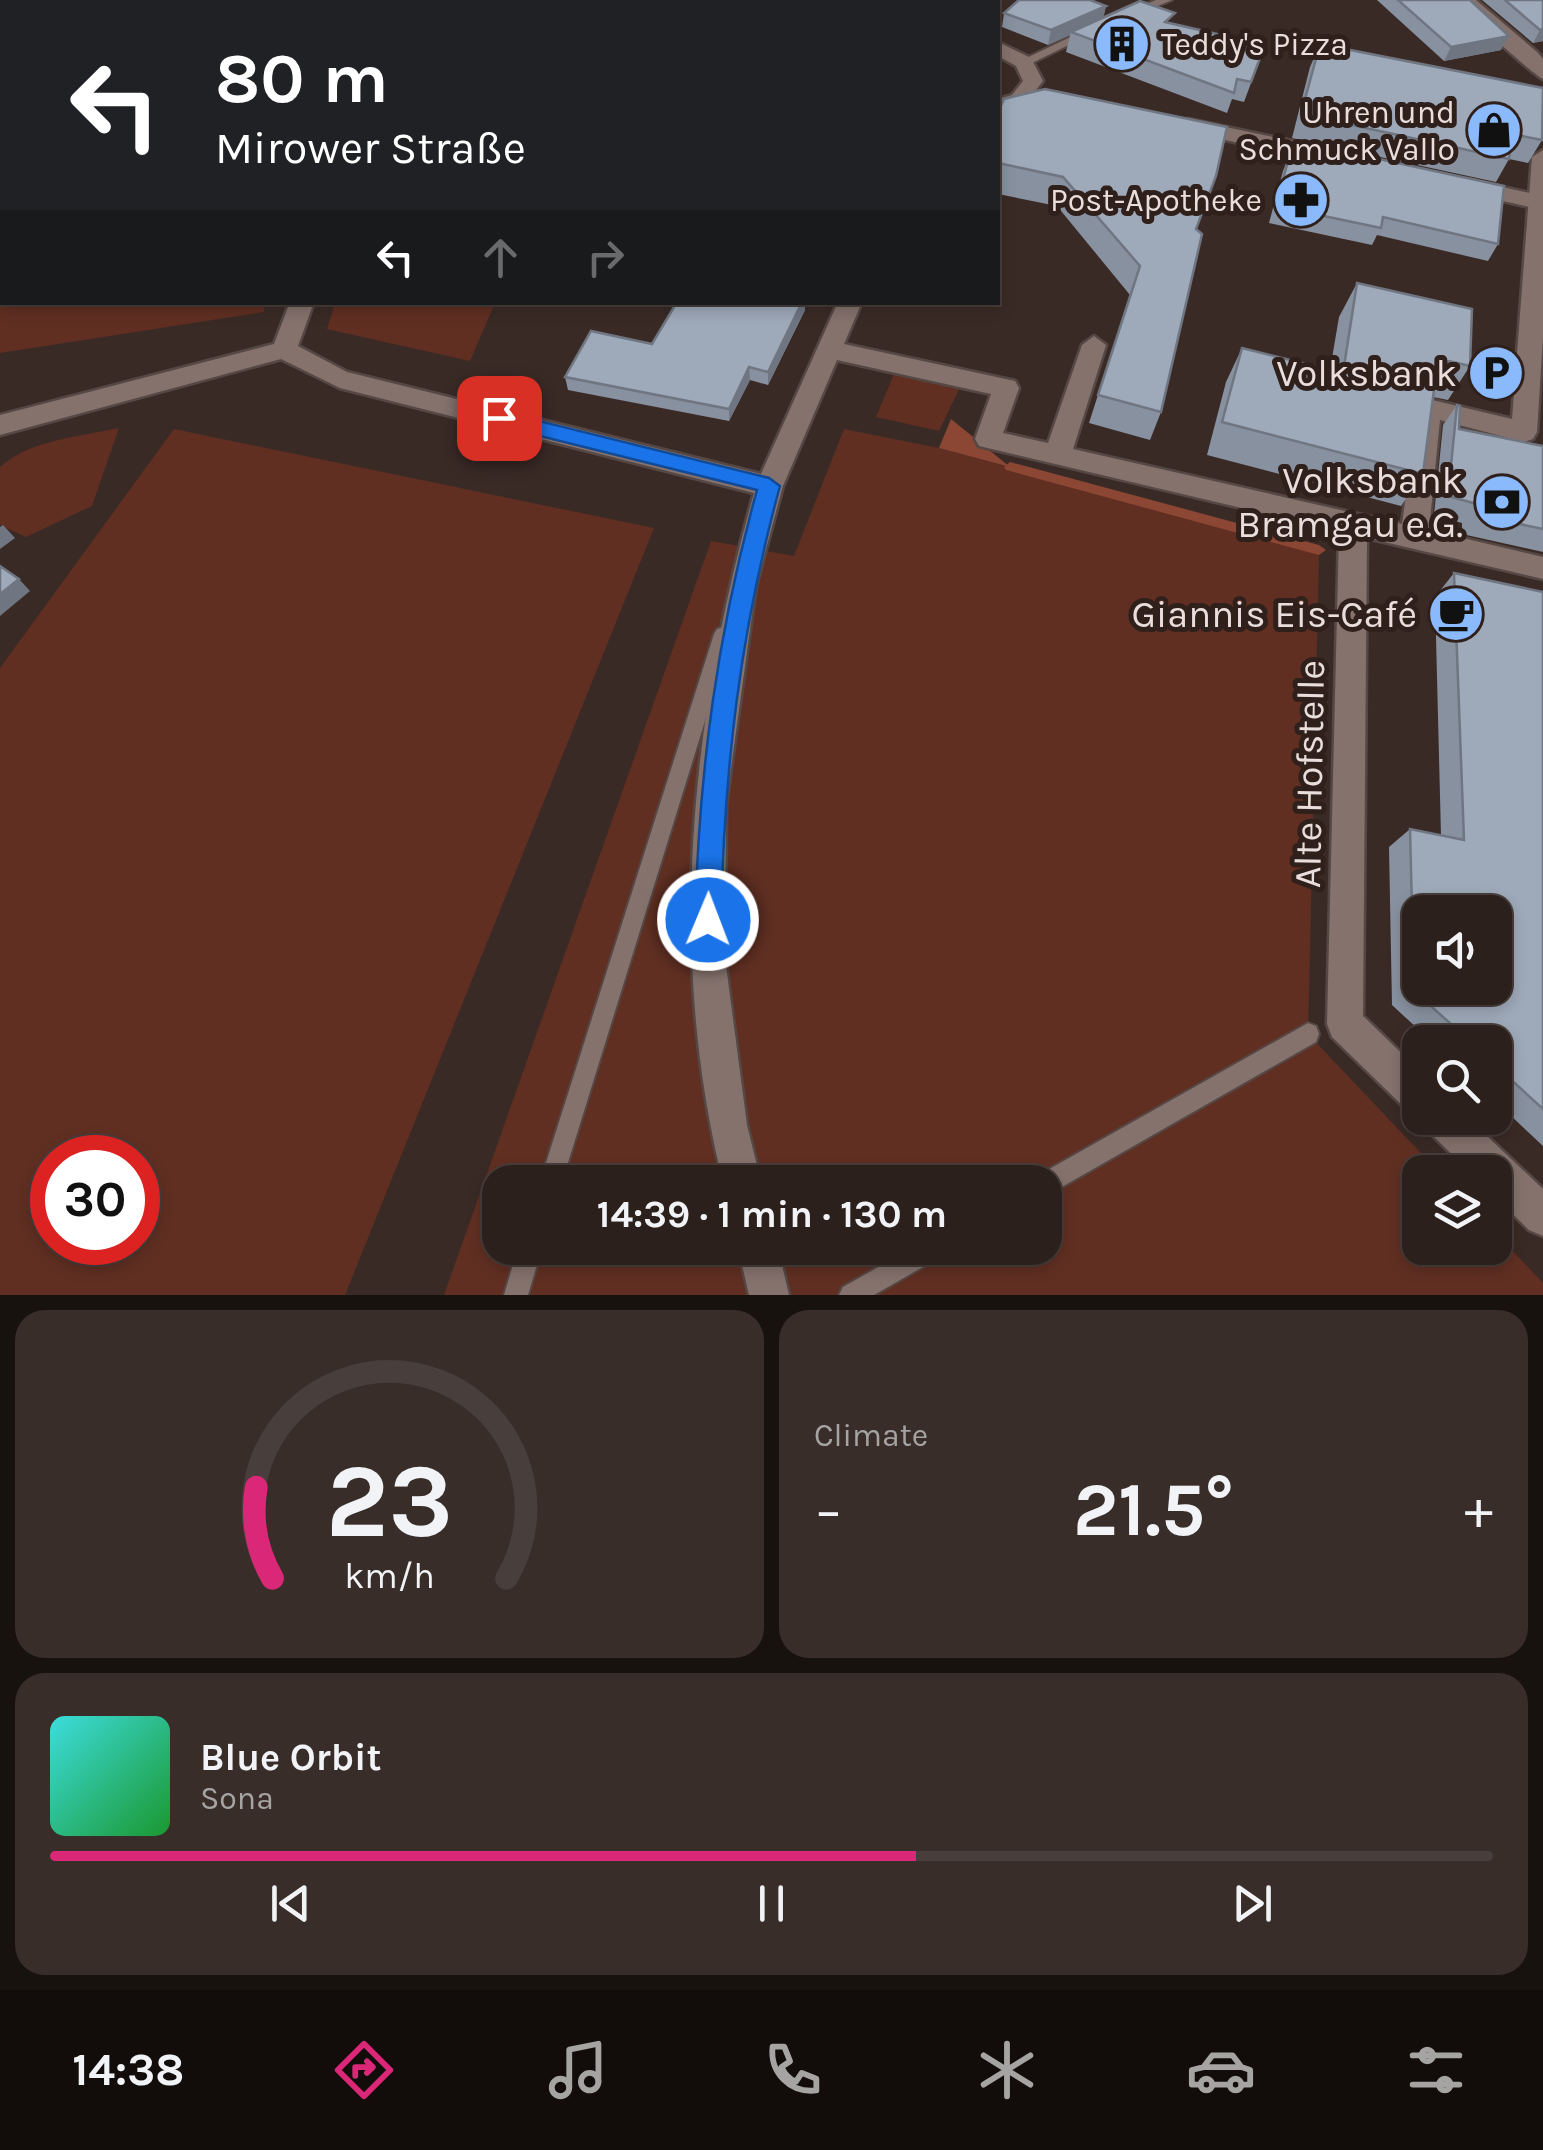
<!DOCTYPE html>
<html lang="en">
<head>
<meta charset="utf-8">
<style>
	:root { --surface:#2c201c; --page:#382d29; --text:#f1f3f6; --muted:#a6a3a3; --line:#483e3b; --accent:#db2777 }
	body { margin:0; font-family:Karla,sans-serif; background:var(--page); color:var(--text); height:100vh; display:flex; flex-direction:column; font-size:38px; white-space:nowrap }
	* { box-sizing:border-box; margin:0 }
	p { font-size:32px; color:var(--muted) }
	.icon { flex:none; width:55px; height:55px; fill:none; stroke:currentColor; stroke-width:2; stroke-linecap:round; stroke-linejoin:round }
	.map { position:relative; height:1295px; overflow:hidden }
	.details { display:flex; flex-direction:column; gap:15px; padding:15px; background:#18120f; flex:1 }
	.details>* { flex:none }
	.banner { position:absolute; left:0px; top:0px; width:1000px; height:305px; box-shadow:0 5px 15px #0003,0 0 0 2px var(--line); background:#202124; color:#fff; overflow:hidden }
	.fabs { position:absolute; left:1402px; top:895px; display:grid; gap:20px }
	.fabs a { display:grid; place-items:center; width:110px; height:110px; border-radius:20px; background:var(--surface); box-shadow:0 5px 15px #0003,0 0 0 2px var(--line); font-size:50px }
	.speed { position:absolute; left:30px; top:1135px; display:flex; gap:20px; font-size:50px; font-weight:700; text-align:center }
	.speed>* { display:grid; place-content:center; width:130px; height:130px; border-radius:50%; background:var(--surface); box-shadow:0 5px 15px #0003,0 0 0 2px var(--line); line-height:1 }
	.speed .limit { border:15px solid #d22; background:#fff; color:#111 }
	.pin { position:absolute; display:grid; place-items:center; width:85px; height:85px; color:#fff; margin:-42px; border-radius:20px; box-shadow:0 5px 15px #0006 }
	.me { position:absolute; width:110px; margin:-55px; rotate:1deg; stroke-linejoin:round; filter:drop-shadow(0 0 8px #0008) }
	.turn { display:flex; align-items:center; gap:35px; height:210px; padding:0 50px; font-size:45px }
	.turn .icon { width:130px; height:130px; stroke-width:2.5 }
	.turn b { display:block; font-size:70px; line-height:85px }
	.lanes { display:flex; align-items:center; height:95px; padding:0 50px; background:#0003; justify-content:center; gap:50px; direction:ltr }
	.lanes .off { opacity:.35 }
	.big { font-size:75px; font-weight:700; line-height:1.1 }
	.details .widget { flex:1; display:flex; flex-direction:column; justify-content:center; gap:15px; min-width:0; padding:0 35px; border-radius:30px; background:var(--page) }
	.details .dial { align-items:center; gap:0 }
	.dial svg { height:260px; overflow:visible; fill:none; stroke:var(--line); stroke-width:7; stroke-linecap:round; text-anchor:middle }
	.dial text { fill:var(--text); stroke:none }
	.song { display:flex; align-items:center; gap:30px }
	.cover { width:120px; height:120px; border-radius:15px; background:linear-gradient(135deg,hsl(180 70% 55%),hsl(130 70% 35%)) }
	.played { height:10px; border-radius:5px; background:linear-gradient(90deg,var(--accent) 60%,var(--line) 60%) }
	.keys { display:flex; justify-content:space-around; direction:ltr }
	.heat { display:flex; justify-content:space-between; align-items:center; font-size:55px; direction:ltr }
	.details .tiles { flex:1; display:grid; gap:15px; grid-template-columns:1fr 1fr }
	.widget:last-child { grid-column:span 2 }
	.trip { position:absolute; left:482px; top:1165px; width:580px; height:100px; border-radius:30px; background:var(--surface); box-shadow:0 5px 15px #0003,0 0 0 2px var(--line); font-weight:700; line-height:100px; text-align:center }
	.menu { display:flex; height:160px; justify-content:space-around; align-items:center; background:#120d0b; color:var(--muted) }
	.menu .icon { width:70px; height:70px }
	.menu .active { color:var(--accent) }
	.menu b { font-size:45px; color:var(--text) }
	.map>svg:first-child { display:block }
</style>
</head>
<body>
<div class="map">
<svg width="1543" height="1295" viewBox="0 0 1543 1295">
	<rect width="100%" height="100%" fill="#3a2a26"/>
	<path fill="#602f22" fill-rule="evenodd" d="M0 238 2 302H264V312L0 353Z
		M335 303V302L495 303 470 361 327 329Z
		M894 374 960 387 939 431 876 417Z
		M119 428 92 506 26 537 0 525V467C32 439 79 437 119 428Z
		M174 429 654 528 345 1295H0V668ZM52 1158H138V1242H52Z
		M844 429 939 448 1319 550 1308 1034 1439 1172H1420V1248H1495V1232L1543 1283V1295H444L711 541 794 556ZM500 1182H1045V1248H500Z"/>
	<path fill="#8c4634" d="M951 419 1010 467 939 448Z"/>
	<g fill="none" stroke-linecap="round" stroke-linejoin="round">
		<path fill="#8c4634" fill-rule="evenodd" d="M1010 462 1319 545 1326 550 1319 555 1006 470 1004 467Z"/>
		<g stroke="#554744" stroke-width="4">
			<path id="lane" d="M1156 0H1172L1138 14 1128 12Z
				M1083 31 1093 33 1028 65 1018 62Z
				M723 627 729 629 732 634 562 1182H540L714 634 717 629Z
				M1308 1023 1316 1026 1319 1034 1316 1042 1053 1192 1045 1195V1182H1034L1037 1176Z
				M518 1248H542L528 1295H504Z
				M912 1248H946L942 1256 874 1295H839L843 1287Z"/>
		</g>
		<g stroke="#554744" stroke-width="5">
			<path id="street" d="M1454 0H1476L1537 52 1543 59V79C1536 77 1463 11 1454 0Z
				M1543 150V337L1537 432 1533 439 1524 442 1440 420 1429 530 1543 557V579L1367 538 1363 1016 1420 1071V1116L1407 1110 1332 1037 1327 1024 1339 531 979 446 975 439 991 394 837 360 783 486 756 586 726 805 725 958 747 1125 761 1182H723C666 955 691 716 754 493L340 388 281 359 0 435V415L274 344 290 302H314L298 346 347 372 761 474 838 302H862L844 344 1015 381 1019 388 1003 433 1048 443 1082 345 1094 336 1106 345 1073 449 1402 524 1419 401 1428 399 1512 419 1532 157Z
				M1422 1118H1468L1543 1189V1236L1529 1230 1495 1197V1172H1470L1428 1131Z
				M738 1248H778L789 1295H749Z"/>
		</g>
		<g stroke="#554744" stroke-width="5">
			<path id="secondary" d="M813 0H837L839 2H815Z
				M998 42 1031 58 1043 81 1026 103 998 112V99L1012 95 1023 81 1016 66 998 56Z
				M1188 119 1349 153 1360 160 1349 167 1180 130 1177 125Z
				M1467 179 1543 196V210L1459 191 1456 186Z"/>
		</g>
		<use href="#lane" fill="#85726d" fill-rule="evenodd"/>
		<use href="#street" fill="#85726d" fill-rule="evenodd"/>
		<use href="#secondary" fill="#85726d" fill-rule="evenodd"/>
	</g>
	<path fill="#88919f" d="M1377 0H1470L1501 50 1444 61Z
		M1482 0H1543V41L1533 43Z
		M1106 6 1103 17 1172 24 1265 45 1244 102 1232 99 1227 113 1066 52 1070 35 1048 45 1002 27 1004 13Z
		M1320 44 1542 140 1528 163 1509 159 1496 182 1292 138 1310 67Z
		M998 112 1196 229 1161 412 1150 440 1089 423 1130 295 1057 206 998 194Z
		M1314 145 1498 244 1488 261 1377 235 1372 245 1269 223 1283 171 1290 153 1309 158Z
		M1357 283 1470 366 1448 400 1433 397 1423 474 1401 506 1207 455 1226 382 1242 348 1330 370 1339 317Z
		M802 302H805V310L768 385 750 380 729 421 568 390 565 377 652 344Z
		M1457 405 1459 429 1543 446V552L1462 534V523L1434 515 1443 425Z
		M1454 573 1543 592V1146L1495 1101V1042H1432L1392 1005 1389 847 1410 829 1441 836 1435 597Z"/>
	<path fill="#6f7682" d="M1106 6 1103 20 1071 32 1070 35 1048 45 1051 30Z
		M1543 29V41L1533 43 1540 30Z
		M1509 36 1501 50 1444 61 1451 47Z
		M0 127H2V143L0 144Z
		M802 302H805V310L768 385V372Z
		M1449 361 1427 395 1437 367Z
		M749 367 750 380 729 421V409Z
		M3 525 15 538 0 549V527Z
		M19 579 30 591 0 616V594Z"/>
	<path fill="#9ea9b9" stroke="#6f7682" stroke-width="2.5" fill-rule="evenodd" d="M35 0H92L93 2H36Z
		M475 0H789L795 2H477Z
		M1019 0H1090L1106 6 1051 30 1004 13Z
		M1398 0H1470L1509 36 1451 47Z
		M1505 0H1543V29L1540 30Z
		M1140 1 1175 13 1165 22 1265 45 1251 82 1237 79 1234 93 1071 32Z
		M1320 44 1543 88 1542 140 1512 134 1509 159 1301 114Z
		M1045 89 1227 127 1216 176 1196 229 1202 234 1161 412 1098 395 1140 266 1063 177 998 163V112L1004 99Z
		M2 92V127H0V93Z
		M1314 145 1504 186 1498 244 1383 217 1381 228 1276 206 1290 153 1310 158Z
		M1357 283 1472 309 1470 366 1449 361 1437 367 1423 474 1222 422 1242 348 1343 373Z
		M677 302H802L768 372 749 367 729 409 565 377 591 331 652 344Z
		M1457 405 1460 406 1459 429 1543 446V529L1477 515V504L1448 496Z
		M0 566 19 579 0 594Z
		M1454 573 1543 592V1109L1495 1065V1042H1471L1414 991 1410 829 1464 840ZM1420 912H1495V988H1420Z"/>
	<path fill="#1a73e8" stroke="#114b97" stroke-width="2.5" d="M499 411 769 478 780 486C740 632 724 769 721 920L717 929 708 933 698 929 695 920C699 771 717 634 757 490L492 424 489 418Z"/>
	<defs>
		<g id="building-disc" transform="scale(2.875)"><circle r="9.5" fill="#8abafc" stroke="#30201c"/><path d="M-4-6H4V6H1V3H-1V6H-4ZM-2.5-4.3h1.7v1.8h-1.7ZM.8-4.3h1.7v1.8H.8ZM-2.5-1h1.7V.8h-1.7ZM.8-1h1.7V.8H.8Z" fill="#111"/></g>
		<g id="shop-disc" transform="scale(2.875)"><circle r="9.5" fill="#8abafc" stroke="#30201c"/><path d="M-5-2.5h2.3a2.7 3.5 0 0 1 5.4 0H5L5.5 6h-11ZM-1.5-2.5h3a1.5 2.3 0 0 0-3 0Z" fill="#111"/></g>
		<g id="pharmacy-disc" transform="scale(2.875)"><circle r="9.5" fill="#8abafc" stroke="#30201c"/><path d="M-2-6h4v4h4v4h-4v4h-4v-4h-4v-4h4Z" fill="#111"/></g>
		<g id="parking-disc" transform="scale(2.875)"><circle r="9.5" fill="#8abafc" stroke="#30201c"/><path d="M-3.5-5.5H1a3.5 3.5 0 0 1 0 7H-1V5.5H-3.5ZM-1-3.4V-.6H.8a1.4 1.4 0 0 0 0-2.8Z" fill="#111"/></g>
		<g id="bank-disc" transform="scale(2.875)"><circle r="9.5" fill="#8abafc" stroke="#30201c"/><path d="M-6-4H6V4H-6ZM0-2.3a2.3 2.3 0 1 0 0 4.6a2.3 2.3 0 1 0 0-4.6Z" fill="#111"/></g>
		<g id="cafe-disc" transform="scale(2.875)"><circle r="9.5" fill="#8abafc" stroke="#30201c"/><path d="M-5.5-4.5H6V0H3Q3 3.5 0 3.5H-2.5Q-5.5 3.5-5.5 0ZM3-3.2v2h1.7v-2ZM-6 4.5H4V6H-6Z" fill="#111"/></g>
	</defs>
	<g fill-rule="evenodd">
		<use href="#building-disc" x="1122" y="44"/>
		<use href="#shop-disc" x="1494" y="130"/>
		<use href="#pharmacy-disc" x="1301" y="200"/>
		<use href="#parking-disc" x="1496" y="373"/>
		<use href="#bank-disc" x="1502" y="502"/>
		<use href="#cafe-disc" x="1456" y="614"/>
	</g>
	<g text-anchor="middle" stroke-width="10" stroke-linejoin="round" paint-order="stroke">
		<g font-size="32" fill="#e9dedb" stroke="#30201c" text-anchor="end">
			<text x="1161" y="55" text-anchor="start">Teddy's Pizza</text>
			<text x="1455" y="123">Uhren und<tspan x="1455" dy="37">Schmuck Vallo</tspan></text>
			<text x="1262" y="211">Post-Apotheke</text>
		</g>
		<g font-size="38" fill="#e9dedb" stroke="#30201c" text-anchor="end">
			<text x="1457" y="386">Volksbank</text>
			<text x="1463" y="493">Volksbank<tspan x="1463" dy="44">Bramgau e.G.</tspan></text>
			<text x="1417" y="627">Giannis Eis-Café</text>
		</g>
		<g font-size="38" fill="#e9dedb" stroke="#30201c">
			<text transform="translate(1309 774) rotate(-89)" y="13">Alte Hofstelle</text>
		</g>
	</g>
</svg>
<div class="fabs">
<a><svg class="icon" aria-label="sound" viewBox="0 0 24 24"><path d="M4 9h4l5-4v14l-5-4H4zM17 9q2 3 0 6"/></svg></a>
<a><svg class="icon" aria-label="search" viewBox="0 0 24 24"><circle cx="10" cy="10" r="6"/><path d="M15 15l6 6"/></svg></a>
<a><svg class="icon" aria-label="layers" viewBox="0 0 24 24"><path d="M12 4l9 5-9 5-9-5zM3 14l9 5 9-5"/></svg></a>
</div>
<div class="speed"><div class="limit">30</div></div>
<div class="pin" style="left:499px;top:418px;background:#d93025"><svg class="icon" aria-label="arrive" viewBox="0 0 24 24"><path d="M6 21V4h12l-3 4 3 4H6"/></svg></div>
<svg class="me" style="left:708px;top:920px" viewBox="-20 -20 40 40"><circle r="17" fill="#1a73e8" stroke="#fff" stroke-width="3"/><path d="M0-11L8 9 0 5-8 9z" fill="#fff"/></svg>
<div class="trip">14:39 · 1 min · 130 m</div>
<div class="banner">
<div class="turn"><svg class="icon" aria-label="left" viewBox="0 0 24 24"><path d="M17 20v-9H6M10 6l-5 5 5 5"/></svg><div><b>80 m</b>Mirower Straße</div></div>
<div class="lanes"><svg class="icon" aria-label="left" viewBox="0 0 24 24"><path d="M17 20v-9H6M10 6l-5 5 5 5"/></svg><svg class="icon off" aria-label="ahead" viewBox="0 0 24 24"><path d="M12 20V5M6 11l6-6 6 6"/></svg><svg class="icon off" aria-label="right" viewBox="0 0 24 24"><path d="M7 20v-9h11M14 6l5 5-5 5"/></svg></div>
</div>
</div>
<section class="details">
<div class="tiles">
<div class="widget dial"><svg viewBox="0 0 100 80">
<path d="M14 69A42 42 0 1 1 86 69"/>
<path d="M14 69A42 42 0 0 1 9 41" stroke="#db2777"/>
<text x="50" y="56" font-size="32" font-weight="700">23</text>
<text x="50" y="72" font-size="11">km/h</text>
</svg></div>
<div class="widget"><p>Climate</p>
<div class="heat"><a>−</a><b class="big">21.5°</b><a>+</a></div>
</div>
<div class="widget">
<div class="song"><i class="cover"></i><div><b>Blue Orbit</b><p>Sona</p></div></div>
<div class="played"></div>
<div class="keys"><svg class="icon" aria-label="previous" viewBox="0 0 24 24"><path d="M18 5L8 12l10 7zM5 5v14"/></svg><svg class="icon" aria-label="pause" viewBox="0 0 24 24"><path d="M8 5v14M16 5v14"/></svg><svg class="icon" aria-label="next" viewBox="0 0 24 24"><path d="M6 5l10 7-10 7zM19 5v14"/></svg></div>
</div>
</div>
</section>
<nav class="menu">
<b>14:38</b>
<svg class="icon active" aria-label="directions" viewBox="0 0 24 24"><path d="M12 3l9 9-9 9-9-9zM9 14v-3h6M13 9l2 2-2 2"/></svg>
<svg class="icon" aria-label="music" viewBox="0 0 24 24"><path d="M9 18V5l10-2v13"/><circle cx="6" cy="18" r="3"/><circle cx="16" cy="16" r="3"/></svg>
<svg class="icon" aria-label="phone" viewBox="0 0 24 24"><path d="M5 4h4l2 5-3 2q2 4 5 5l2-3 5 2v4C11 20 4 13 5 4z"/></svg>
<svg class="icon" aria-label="climate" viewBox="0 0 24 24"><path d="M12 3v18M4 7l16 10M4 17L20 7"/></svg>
<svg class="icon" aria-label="car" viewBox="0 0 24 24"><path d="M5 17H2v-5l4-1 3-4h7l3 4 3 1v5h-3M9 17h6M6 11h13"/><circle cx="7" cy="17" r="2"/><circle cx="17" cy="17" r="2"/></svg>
<svg class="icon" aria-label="filters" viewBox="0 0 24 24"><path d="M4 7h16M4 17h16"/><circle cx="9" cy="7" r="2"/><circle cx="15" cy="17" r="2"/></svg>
</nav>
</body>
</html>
